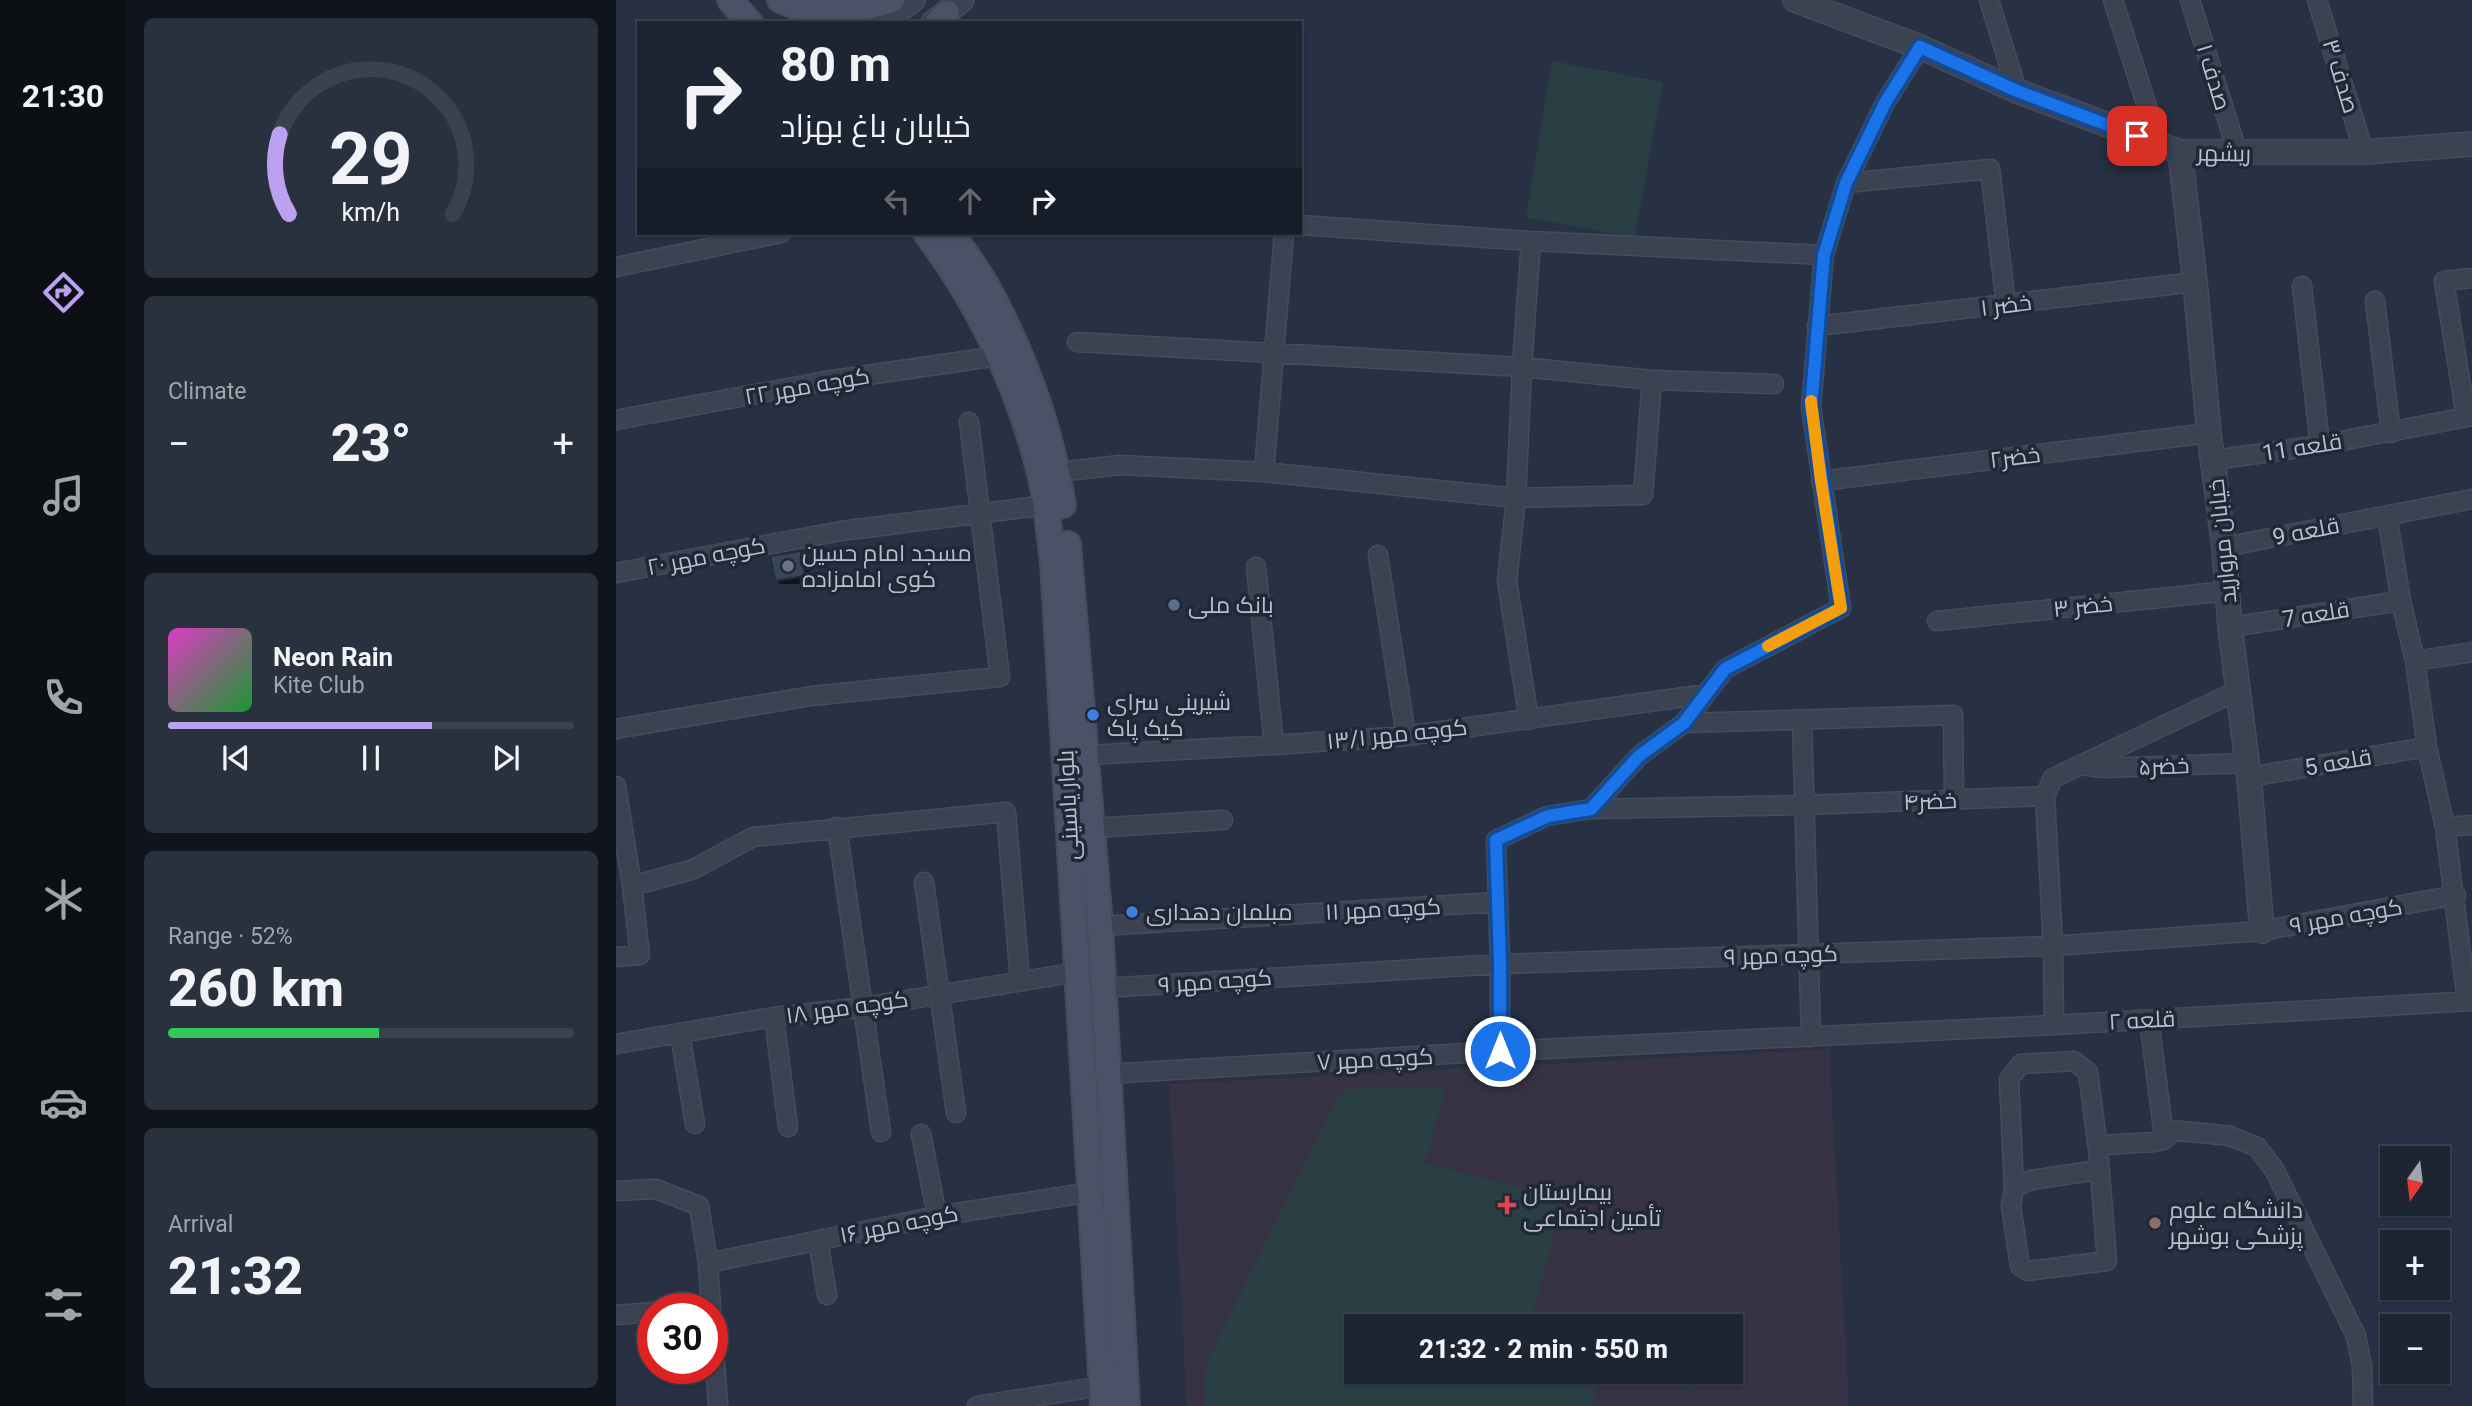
<!DOCTYPE html>
<html lang="en">
<head>
<meta charset="utf-8">
<style>
	:root { --surface:#1d2532; --page:#2a313e; --text:#f1f3f6; --muted:#a0a5ac; --line:#3b424d; --accent:#bca0f2 }
	body { margin:0; font-family:Roboto,Cairo,sans-serif; background:var(--page); color:var(--text); height:100vh; display:flex; flex-direction:column; font-size:26px; white-space:nowrap }
	* { box-sizing:border-box; margin:0 }
	p { font-size:23px; color:var(--muted) }
	.icon { flex:none; width:38px; height:38px; fill:none; stroke:currentColor; stroke-width:2; stroke-linecap:round; stroke-linejoin:round }
	.map { position:relative; flex:1; overflow:hidden }
	.sheet { display:flex; flex-direction:column; gap:18px; padding:18px; background:#10141c; width:490px }
	.sheet>* { flex:none }
	.hud { position:absolute; left:21px; top:21px; width:665px; height:214px; border-radius:0px; box-shadow:0 2px 5px #0004,0 0 0 2px var(--line); background:#1d2532; color:var(--text); overflow:hidden }
	.needle { width:46px; rotate:194deg }
	.buttons { position:absolute; left:1764px; top:1146px; display:grid; gap:14px }
	.buttons a { display:grid; place-items:center; width:70px; height:70px; border-radius:0px; background:var(--surface); box-shadow:0 2px 5px #0004,0 0 0 2px var(--line); font-size:35px }
	.speed { position:absolute; left:21px; top:1293px; display:flex; gap:14px; font-size:35px; font-weight:700; text-align:center }
	.speed>* { display:grid; place-content:center; width:91px; height:91px; border-radius:50%; background:var(--surface); box-shadow:0 2px 5px #0004,0 0 0 2px var(--line); line-height:1 }
	.speed .limit { border:10px solid #d22; background:#fff; color:#111 }
	.pin { position:absolute; display:grid; place-items:center; width:60px; height:60px; color:#fff; margin:-30px; border-radius:14px; box-shadow:0 4px 10px #0006 }
	.me { position:absolute; width:77px; margin:-38px; rotate:0deg; stroke-linejoin:round; filter:drop-shadow(0 0 5px #0008) }
	.turn { display:flex; align-items:center; gap:24px; height:147px; padding:0 28px; font-size:32px }
	.turn .icon { width:91px; height:91px; stroke-width:2.5 }
	.turn b { display:block; font-size:49px; line-height:60px }
	.lanes { display:flex; align-items:center; height:66px; padding:0 28px; background:#0003; justify-content:center; gap:35px; direction:ltr }
	.lanes .off { opacity:.35 }
	.big { font-size:52px; font-weight:800; line-height:1.1 }
	.sheet .widget { flex:1; display:flex; flex-direction:column; justify-content:center; gap:10px; min-width:0; padding:0 24px; border-radius:10px; background:var(--page) }
	.sheet .dial { align-items:center; gap:0 }
	.dial svg { height:182px; overflow:visible; fill:none; stroke:var(--line); stroke-width:7; stroke-linecap:round; text-anchor:middle }
	.dial text { fill:var(--text); stroke:none }
	.song { display:flex; align-items:center; gap:21px }
	.cover { width:84px; height:84px; border-radius:10px; background:linear-gradient(135deg,hsl(310 70% 55%),hsl(130 70% 35%)) }
	.played { height:7px; border-radius:4px; background:linear-gradient(90deg,var(--accent) 65%,var(--line) 65%) }
	.keys { display:flex; justify-content:space-around; direction:ltr }
	.heat { display:flex; justify-content:space-between; align-items:center; font-size:38px; direction:ltr }
	.charge { height:10px; border-radius:5px; background:linear-gradient(90deg,#34c759 52%,var(--line) 0) }
	.trip { position:absolute; left:728px; top:1314px; width:399px; height:70px; border-radius:0px; background:var(--surface); box-shadow:0 2px 5px #0004,0 0 0 2px var(--line); font-weight:800; line-height:70px; text-align:center }
	main { display:flex; flex:1; min-height:0 }
	.menu { display:flex; flex-direction:column; width:126px; justify-content:space-around; align-items:center; background:#0c0f14; color:var(--muted) }
	.menu .icon { width:49px; height:49px }
	.menu .active { color:var(--accent) }
	.menu b { font-size:32px; color:var(--text) }
	.map>svg:first-child { display:block }
</style>
</head>
<body>
<main>
<nav class="menu">
<b>21:30</b>
<svg class="icon active" aria-label="directions" viewBox="0 0 24 24"><path d="M12 3l9 9-9 9-9-9zM9 14v-3h6M13 9l2 2-2 2"/></svg>
<svg class="icon" aria-label="music" viewBox="0 0 24 24"><path d="M9 18V5l10-2v13"/><circle cx="6" cy="18" r="3"/><circle cx="16" cy="16" r="3"/></svg>
<svg class="icon" aria-label="phone" viewBox="0 0 24 24"><path d="M5 4h4l2 5-3 2q2 4 5 5l2-3 5 2v4C11 20 4 13 5 4z"/></svg>
<svg class="icon" aria-label="climate" viewBox="0 0 24 24"><path d="M12 3v18M4 7l16 10M4 17L20 7"/></svg>
<svg class="icon" aria-label="car" viewBox="0 0 24 24"><path d="M5 17H2v-5l4-1 3-4h7l3 4 3 1v5h-3M9 17h6M6 11h13"/><circle cx="7" cy="17" r="2"/><circle cx="17" cy="17" r="2"/></svg>
<svg class="icon" aria-label="filters" viewBox="0 0 24 24"><path d="M4 7h16M4 17h16"/><circle cx="9" cy="7" r="2"/><circle cx="15" cy="17" r="2"/></svg>
</nav>
<section class="sheet">
<div class="widget dial"><svg viewBox="0 0 100 80">
<path d="M14 69A42 42 0 1 1 86 69"/>
<path d="M14 69A42 42 0 0 1 10 34" stroke="#bca0f2"/>
<text x="50" y="56" font-size="32" font-weight="700">29</text>
<text x="50" y="72" font-size="11">km/h</text>
</svg></div>
<div class="widget"><p>Climate</p>
<div class="heat"><a>−</a><b class="big">23°</b><a>+</a></div>
</div>
<div class="widget">
<div class="song"><i class="cover"></i><div><b>Neon Rain</b><p>Kite Club</p></div></div>
<div class="played"></div>
<div class="keys"><svg class="icon" aria-label="previous" viewBox="0 0 24 24"><path d="M18 5L8 12l10 7zM5 5v14"/></svg><svg class="icon" aria-label="pause" viewBox="0 0 24 24"><path d="M8 5v14M16 5v14"/></svg><svg class="icon" aria-label="next" viewBox="0 0 24 24"><path d="M6 5l10 7-10 7zM19 5v14"/></svg></div>
</div>
<div class="widget"><p>Range · 52%</p><b class="big">260 km</b><div class="charge"></div></div>
<div class="widget"><p>Arrival</p><b class="big">21:32</b></div>
</section>
<div class="map">
<svg width="1856" height="1406" viewBox="0 0 1856 1406">
	<defs>
		<filter id="shadow"><feDropShadow dx="6" dy="6" stdDeviation="0" flood-color="#0009"/></filter>
	</defs>
	<rect width="100%" height="100%" fill="#273143"/>
	<path fill="#373344" fill-rule="evenodd" d="M1213 1049 1233 1406H571L553 1084ZM740 1326H1115V1372H740Z"/>
	<path fill="#293f44" d="M936 61 1047 82 1019 237 910 218Z
		M830 1086 809 1163 947 1199 916 1317 949 1326H740V1372H984L976 1406H590L588 1374 593 1358 723 1095 731 1089Z
		M1003 1372H1087C1088 1380 1083 1384 1077 1389Z"/>
	<path fill="#394459" stroke="#222a3a" stroke-width="2" filter="url(#shadow)" d="M185 551 189 576 159 581 154 556Z"/>
	<g fill="none" stroke-linecap="round" stroke-linejoin="round">
		<g stroke="#454c5c" stroke-width="21">
			<path id="minor" d="M1373 0 1401 91
				M1497 0 1543 144
				M1574 0 1622 154
				M1701 0 1748 152
				M1230 183 1374 169 1390 305
				M684 225 915 241 1208 255
				M0 267 165 233
				M1686 286 1704 445
				M1759 301 1775 433
				M1201 326 1579 282
				M461 342 906 367 1036 380 1158 384
				M1850 417 1828 281 1856 278
				M0 420 210 381 383 356
				M1598 460 1704 445 1856 416
				M441 472 505 465 648 472 900 498 1027 495 1036 380
				M648 472 668 233
				M1205 481 1593 433
				M1771 515 1785 601 1799 661 1811 747 1829 827 1851 1001
				M1608 547 1856 499
				M762 555 790 736
				M640 567 658 745
				M0 573 225 531 430 505
				M1321 621 1612 591
				M1614 627 1785 601
				M1799 661 1856 652
				M913 720 891 581 900 498 906 367 915 241
				M1186 721 1195 1037
				M1068 723 1337 715 1338 800
				M0 729 195 696 384 677 353 422
				M470 755 658 745 790 736 1090 694
				M1465 765 1489 768 1631 763
				M1633 777 1811 747
				M0 786 16 886 24 955 0 957
				M1429 796 1437 946 1438 1025
				M975 809 1188 805 1429 796 1437 778 1621 691
				M221 827 265 1132
				M1829 827 1856 825
				M476 828 607 820
				M308 882 340 1113
				M16 886 78 869 137 837 390 812 404 981
				M484 926 882 902
				M488 988 884 964 1437 946 1646 931 1840 895
				M158 1017 172 1127
				M1533 1020 1547 1129 1614 1136 1641 1147 1658 1169 1740 1336 1746 1366 1747 1406
				M64 1034 79 1124
				M0 1044 158 1017 247 1007 462 972
				M884 1051V964L880 840 931 816 975 809 1023 756 1068 723 1109 669 1225 608 1195 407 1208 255 1230 183 1269 103 1304 47
				M491 1074 884 1051 1438 1025 1856 1001
				M305 1134 321 1216
				M1482 1170 1415 1180 1398 1188 1395 1206 1404 1266 1412 1271 1491 1261 1482 1149 1487 1145 1538 1142 1548 1140 1557 1132
				M1398 1188 1393 1079 1405 1064 1458 1061 1472 1072 1482 1149
				M0 1191 40 1189 83 1206 92 1263 95 1309
				M202 1240 211 1295
				M92 1263 321 1216 476 1192
				M74 1309 95 1307
				M0 1315 37 1312
				M96 1322 102 1406
				M361 1406 486 1386"/>
		</g>
		<g stroke="#454c5c" stroke-width="26">
			<path id="tertiary" d="M1179 0 1304 47 1401 91 1564 152H1748L1856 144
				M264 23 297 0
				M317 23 346 0
				M1564 152 1579 282 1593 433 1608 547 1614 627 1633 777 1646 931"/>
		</g>
		<g stroke="#454c5c" stroke-width="28">
			<path id="secondary" d="M114 0 134 23
				M164 0C205 19 234 13 276 0
				M321 23 331 13
				M310 233C364 305 402 386 424 473 431 502 433 533 437 563L487 1406
				M335 233C349 253 365 274 376 296 411 362 435 431 447 505
				M452 544 484 926 511 1406"/>
		</g>
		<use href="#minor" stroke="#3b4353" stroke-width="18"/>
		<use href="#tertiary" stroke="#3b4353" stroke-width="23"/>
		<use href="#secondary" stroke="#495266" stroke-width="24"/>
	</g>
	<g fill="none" stroke-linecap="round" stroke-linejoin="round">
		<g stroke="#114b97" stroke-width="18">
			<path id="route" d="M884 1051V964L880 840 932 816 975 809 1023 756 1068 723 1109 669 1225 608 1195 407 1208 255 1230 183 1269 103 1304 47 1401 91 1521 136"/>
		</g>
		<use href="#route" stroke="#1a73e8" stroke-width="12"/>
		<path stroke="#f59e0b" stroke-width="12" d="M1152 646 1225 608 1205 481 1195 401"/>
	</g>
	<circle fill="#6b7280" stroke="#202838" stroke-width="2.5" cx="172" cy="566" r="7"/>
	<circle fill="#5c6f8a" stroke="#202838" stroke-width="2.5" cx="558" cy="605" r="7"/>
	<g fill="#3f7fe0" stroke="#202838" stroke-width="2.5">
		<circle cx="477" cy="715" r="7"/>
		<circle cx="516" cy="912" r="7"/>
	</g>
	<path fill="#e0444e" stroke="#202838" stroke-width="2.5" d="M887.5 1194.5h7v7h7v7h-7v7h-7v-7h-7v-7h7z"/>
	<circle fill="#8d6e63" stroke="#202838" stroke-width="2.5" cx="1539" cy="1223" r="7"/>
	<g text-anchor="middle" stroke-width="7" stroke-linejoin="round" paint-order="stroke">
		<g font-size="23" fill="#b9bfcc" stroke="#202838">
			<text transform="translate(1725 76) rotate(73)" y="8">صدف ۳</text>
			<text transform="translate(1598 77) rotate(73)" y="8">صدف ۱</text>
			<text transform="translate(1608 153) rotate(1)" y="8">ریشهر</text>
			<text transform="translate(1390 305) rotate(-7)" y="8">خضر ۱</text>
			<text transform="translate(191 386) rotate(-10)" y="8">کوچه مهر ۲۲</text>
			<text transform="translate(1686 447) rotate(-9)" y="8">قلعه 11</text>
			<text transform="translate(1399 457) rotate(-7)" y="8">خضر۲</text>
			<text transform="translate(1690 531) rotate(-11)" y="8">قلعه 9</text>
			<text transform="translate(1606 541) rotate(-96)" y="8">خیابان مروارید</text>
			<text transform="translate(90 556) rotate(-11)" y="8">کوچه مهر ۲۰</text>
			<text transform="translate(1467 606) rotate(-6)" y="8">خضر ۳</text>
			<text transform="translate(1700 614) rotate(-9)" y="8">قلعه 7</text>
			<text transform="translate(781 734) rotate(-6)" y="8">کوچه مهر ۱۳/۱</text>
			<text transform="translate(1722 762) rotate(-10)" y="8">قلعه 5</text>
			<text transform="translate(1548 766) rotate(-2)" y="8">خضر۵</text>
			<text transform="translate(1314 801) rotate(-2)" y="8">خضر۴</text>
			<text transform="translate(452 805) rotate(-93)" y="8">بلوار یاسینی</text>
			<text transform="translate(767 909) rotate(-3)" y="8">کوچه مهر ۱۱</text>
			<text transform="translate(1730 916) rotate(-10)" y="8">کوچه مهر ۹</text>
			<text transform="translate(1165 955) rotate(-2)" y="8">کوچه مهر ۹</text>
			<text transform="translate(599 981) rotate(-4)" y="8">کوچه مهر ۹</text>
			<text transform="translate(231 1007) rotate(-8)" y="8">کوچه مهر ۱۸</text>
			<text transform="translate(1526 1020) rotate(-3)" y="8">قلعه ۲</text>
			<text transform="translate(759 1059) rotate(-3)" y="8">کوچه مهر ۷</text>
			<text transform="translate(283 1224) rotate(-11)" y="8">کوچه مهر ۱۶</text>
		</g>
		<g font-size="23" fill="#b9bfcc" stroke="#202838" text-anchor="start">
			<text x="186" y="561">مسجد امام حسین<tspan x="186" dy="26">کوی امامزاده</tspan></text>
			<text x="572" y="613">بانک ملی</text>
			<text x="491" y="710">شیرینی سرای<tspan x="491" dy="26">کیک پاک</tspan></text>
			<text x="530" y="920">مبلمان دهداری</text>
			<text x="907" y="1200">بیمارستان<tspan x="907" dy="26">تأمین اجتماعی</tspan></text>
			<text x="1553" y="1218">دانشگاه علوم<tspan x="1553" dy="26">پزشکی بوشهر</tspan></text>
		</g>
	</g>
</svg>
<div class="buttons">
<a><svg class="needle" viewBox="-14 -14 28 28"><path d="M0-13l5 13h-10z" fill="#e53935"/><path d="M0 13l5-13h-10z" fill="#a0a5ac"/></svg></a>
<a>+</a>
<a>−</a>
</div>
<div class="speed"><div class="limit">30</div></div>
<div class="pin" style="left:1521px;top:136px;background:#d93025"><svg class="icon" aria-label="arrive" viewBox="0 0 24 24"><path d="M6 21V4h12l-3 4 3 4H6"/></svg></div>
<svg class="me" style="left:884px;top:1051px" viewBox="-20 -20 40 40"><circle r="17" fill="#1a73e8" stroke="#fff" stroke-width="3"/><path d="M0-11L8 9 0 5-8 9z" fill="#fff"/></svg>
<div class="trip">21:32 · 2 min · 550 m</div>
<div class="hud">
<div class="turn"><svg class="icon" aria-label="right" viewBox="0 0 24 24"><path d="M7 20v-9h11M14 6l5 5-5 5"/></svg><div><b>80 m</b>خیابان باغ بهزاد</div></div>
<div class="lanes"><svg class="icon off" aria-label="left" viewBox="0 0 24 24"><path d="M17 20v-9H6M10 6l-5 5 5 5"/></svg><svg class="icon off" aria-label="ahead" viewBox="0 0 24 24"><path d="M12 20V5M6 11l6-6 6 6"/></svg><svg class="icon" aria-label="right" viewBox="0 0 24 24"><path d="M7 20v-9h11M14 6l5 5-5 5"/></svg></div>
</div>
</div>
</main>
</body>
</html>
